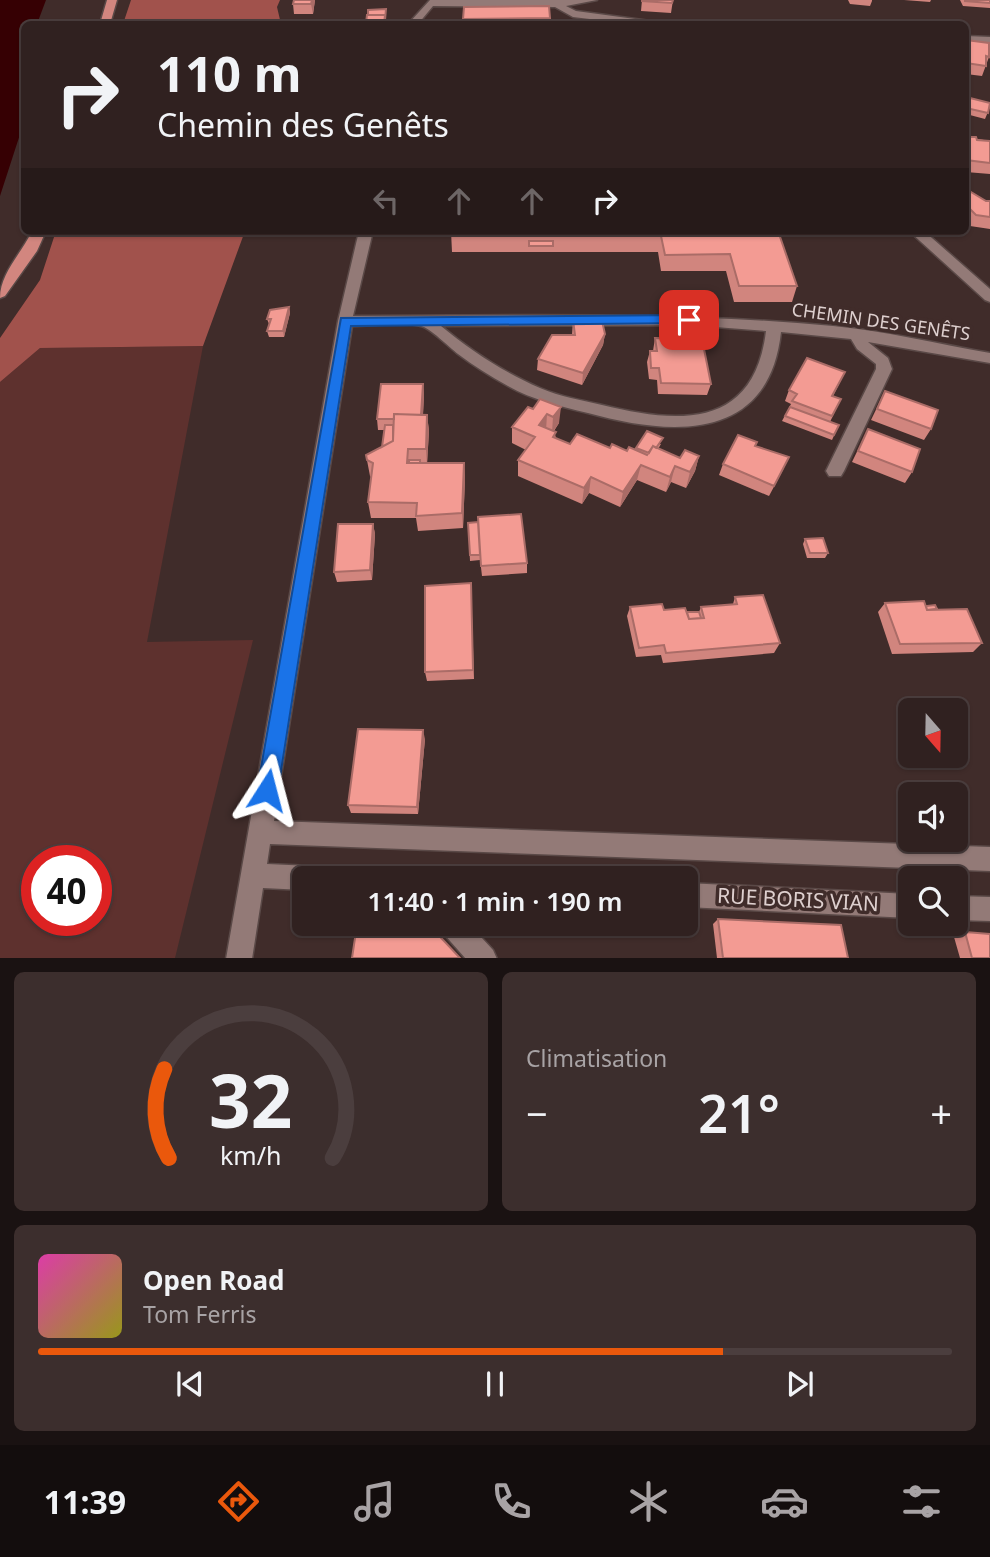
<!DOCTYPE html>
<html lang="fr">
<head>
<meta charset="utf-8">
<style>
	:root { --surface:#302120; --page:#3c2e2d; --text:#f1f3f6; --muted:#a8a3a5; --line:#4b3e3e; --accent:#ea580c }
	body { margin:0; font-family:"Noto Sans",sans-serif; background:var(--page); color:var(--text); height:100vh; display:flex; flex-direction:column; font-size:26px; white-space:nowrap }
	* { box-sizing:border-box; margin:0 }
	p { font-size:23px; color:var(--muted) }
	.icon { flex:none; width:38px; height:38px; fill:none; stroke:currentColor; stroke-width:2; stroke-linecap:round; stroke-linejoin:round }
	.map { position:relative; height:958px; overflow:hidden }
	.details { display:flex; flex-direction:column; gap:14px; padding:14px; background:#1a1212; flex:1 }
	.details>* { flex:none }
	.top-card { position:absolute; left:21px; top:21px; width:948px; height:214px; border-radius:10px; box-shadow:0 2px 5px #0004,0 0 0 2px var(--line); background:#302120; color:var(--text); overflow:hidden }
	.needle { width:46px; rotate:160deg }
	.tools { position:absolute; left:898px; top:698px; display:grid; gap:14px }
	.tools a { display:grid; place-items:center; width:70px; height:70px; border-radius:10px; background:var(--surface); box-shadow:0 2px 5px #0004,0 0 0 2px var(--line); font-size:35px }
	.speed { position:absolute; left:21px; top:845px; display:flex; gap:14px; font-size:35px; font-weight:700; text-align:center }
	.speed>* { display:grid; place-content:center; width:91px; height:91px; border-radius:50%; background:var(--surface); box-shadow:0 2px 5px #0004,0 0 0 2px var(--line); line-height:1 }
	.speed .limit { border:10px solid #d22; background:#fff; color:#111 }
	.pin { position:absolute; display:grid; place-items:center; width:60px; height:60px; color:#fff; margin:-30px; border-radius:14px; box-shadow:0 4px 10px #0006 }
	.me { position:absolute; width:77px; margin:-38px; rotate:9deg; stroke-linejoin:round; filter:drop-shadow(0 0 5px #0008) }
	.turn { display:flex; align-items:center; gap:24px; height:147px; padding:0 21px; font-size:32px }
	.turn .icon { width:91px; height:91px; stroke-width:2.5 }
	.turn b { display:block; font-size:49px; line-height:60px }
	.lanes { display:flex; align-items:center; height:66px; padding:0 21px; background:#0003; justify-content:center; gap:35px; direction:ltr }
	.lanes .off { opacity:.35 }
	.big { font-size:52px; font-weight:600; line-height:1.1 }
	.details .widget { flex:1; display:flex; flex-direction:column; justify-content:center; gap:10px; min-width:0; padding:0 24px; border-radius:10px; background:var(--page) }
	.details .dial { align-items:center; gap:0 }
	.dial svg { height:182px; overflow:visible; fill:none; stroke:var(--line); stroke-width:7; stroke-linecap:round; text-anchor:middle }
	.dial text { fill:var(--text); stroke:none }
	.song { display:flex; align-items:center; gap:21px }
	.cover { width:84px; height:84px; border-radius:10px; background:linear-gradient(135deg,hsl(320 70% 55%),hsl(60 70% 35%)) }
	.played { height:7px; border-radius:4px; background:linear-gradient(90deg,var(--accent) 75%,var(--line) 75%) }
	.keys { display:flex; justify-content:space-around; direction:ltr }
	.heat { display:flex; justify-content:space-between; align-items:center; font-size:38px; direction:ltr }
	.details .tiles { flex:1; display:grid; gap:14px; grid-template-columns:1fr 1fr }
	.widget:last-child { grid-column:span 2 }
	.trip { position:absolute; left:292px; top:866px; width:406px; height:70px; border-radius:10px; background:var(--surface); box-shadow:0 2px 5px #0004,0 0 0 2px var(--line); font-weight:600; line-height:70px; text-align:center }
	.tabs { display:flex; height:112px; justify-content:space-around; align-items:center; background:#130d0d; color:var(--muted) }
	.tabs .icon { width:49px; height:49px }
	.tabs .on { color:var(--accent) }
	.tabs b { font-size:32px; color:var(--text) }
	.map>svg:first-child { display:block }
</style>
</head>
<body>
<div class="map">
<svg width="990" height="959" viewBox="0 0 990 959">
	<rect width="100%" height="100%" fill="#402c2a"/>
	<path fill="#5e312e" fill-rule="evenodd" d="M203 346 147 642 253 640 175 958 0 959V382L40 348ZM37 861H96V920H37Z"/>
	<path fill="#a1524c" d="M131 0H280L277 7 281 24H123Z
		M56 231H245L203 346 40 348 0 382V338L40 280Z"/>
	<path fill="#360003" d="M0 0H46L37 24H24V122L0 196Z"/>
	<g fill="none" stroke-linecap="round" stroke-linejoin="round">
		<g stroke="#5a4947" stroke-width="3">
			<path id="minor" d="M430 0H597L566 6 576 11 650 21 655 24H631L573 17 555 7 433 6 418 24H408Z
				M966 36 990 37V43L966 42Z
				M359 231H373L353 316C513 316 673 311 833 326 885 331 938 344 990 353V363L868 342 888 358 892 369 844 471 841 476H829L826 471 876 369V364L857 349 851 339 781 332C769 443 671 436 588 413 559 406 533 400 508 386 490 376 474 366 458 354 450 348 429 327 421 326 400 321 373 326 352 326L274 821 990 847V871L270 844 267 864 311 866 320 869 323 878H304V890L263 888 252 959H226L338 321ZM689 325 766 331C754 429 679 424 602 405 582 400 560 397 540 388 505 373 471 351 441 326Z
				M909 231H924L990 289V302L985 300Z
				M686 883 910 894V918L686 907Z
				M956 896 990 897V921L956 920Z
				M439 924H469L493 950 497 959H466L443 933Z"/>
		</g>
		<g stroke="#5a4947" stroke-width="3">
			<path id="major" d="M107 0H117L110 24H100Z
				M32 231H46L37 251 5 296 0 298C0 273 22 253 32 231Z"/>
		</g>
		<use href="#minor" fill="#937a77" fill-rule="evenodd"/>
		<use href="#major" fill="#d2867f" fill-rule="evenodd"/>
	</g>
	<path fill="#d1857e" d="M294 0H315L313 14H294L293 4Z
		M642 0H673L671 13 641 11Z
		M848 0H872V1L870 6 850 4Z
		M904 0H931L930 2Z
		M960 0H990V8L963 6Z
		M464 7 550 18V24H463Z
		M966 40 989 57 982 76 966 74Z
		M966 97 990 107 985 119 966 114Z
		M966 137 990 141V174L966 172Z
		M966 189 986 201H990V229L970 226 966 222Z
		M451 231H778L797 286 792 302H734L726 271H661L658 252H553V251V252H452Z
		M289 307 290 313 284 337H269L267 331 269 324 267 319Z
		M573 320 605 334 603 345 582 385 537 370 538 359 572 335Z
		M655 338 711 384 707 395 658 394 657 380 649 379 647 362 650 351H653Z
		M845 372 833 396 841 399 830 422 839 425 832 440 782 421 791 404 785 401 789 390Z
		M423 384 424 395 423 415H427L429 431 427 463H464L465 479 463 528 418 531 416 518H371L368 502 371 477 370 476 366 455 382 447 384 430H378L377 419Z
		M885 391 931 429 924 440 871 420Z
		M540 399 559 423 554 431 556 438 570 444 627 451 636 450V448L661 444 658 449 680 458 699 456 695 471 686 488 671 482 666 492 637 480 620 507 589 493 582 504 518 476V460L526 450 512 443V427L533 409Z
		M868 429 912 472 905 483 852 462Z
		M756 447 784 468 769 496 719 475 723 464Z
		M468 523 527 563V573L482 576 480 559V560L470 561Z
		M373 524 375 534 372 580 337 582 334 572Z
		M805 539 828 553 825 558H807L803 544Z
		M471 583 474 679 427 681 425 672Z
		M735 597 780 643 774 653 663 663 661 655 636 657 627 616 630 607 687 612H699L701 607 733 604Z
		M885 603 926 606 937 609 982 643 973 652 892 654 878 612Z
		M425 739 418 814 351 813 348 805Z
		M718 919 848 958H717L713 924Z
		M965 932 990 958H960L954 937Z"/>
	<path fill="#aa6c67" d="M312 0H315L313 14 311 4Z
		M289 307 290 313 284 337 283 331Z
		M605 334 603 345 582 385 583 373Z
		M423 384 424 395 422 431 421 420Z
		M561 407 559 423 552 433 553 417Z
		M547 414 546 431 539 425Z
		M427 415 429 431 427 465 426 449Z
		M699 456 695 471 686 488 690 472Z
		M464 463 465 479 463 528 462 513Z
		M641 465 637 480 620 507 623 492Z
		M675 466 671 482 666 492 670 477Z
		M591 477 589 493 582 504 584 488Z
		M373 524 375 534 372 580 370 570Z
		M423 730 425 739 418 814 417 807Z"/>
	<path fill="#f39b93" stroke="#aa6c67" stroke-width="2" d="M294 0H312L311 4H293Z
		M642 0H673L672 3 642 1Z
		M965 0H990V3L965 1Z
		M549 6 550 18 463 19 464 7Z
		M386 9 385 20V15H368V10Z
		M367 15H385L384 24H325L366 23Z
		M574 23H612V24H573Z
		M966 40 989 43V57L986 56V66L966 63Z
		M966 97 990 103 988 113 966 108Z
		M966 137H976L977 140 990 141V163L966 160Z
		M966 189 986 201H990V217L976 215 968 207 966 208Z
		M575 231H662V232Z
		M662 231H778L797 286H739L730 254 665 255 661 236Z
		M529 241H553V246H529Z
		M289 307 283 331H267L271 319H267L270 310Z
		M573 320 602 321 605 334 583 373 538 359 552 335H575Z
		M655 338 702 339 711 384 661 383 659 368H651L650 351H657Z
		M807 358 845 372 832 396 841 399 832 416 792 401 797 394 789 390Z
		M381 384H423L421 415 394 414V419H377Z
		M885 391 938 410 931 429 877 409Z
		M540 399 561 407 553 417 547 414 539 425 556 432 553 437 570 444 577 434 610 448 612 444 627 451 629 447 647 455 653 446 680 458 685 450 699 456 690 472 675 466 670 477 641 465 623 492 591 477 584 488 518 460 535 437 512 427 528 407 533 409Z
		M790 407 839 425 834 435 785 416Z
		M394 414 427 415 426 449H408L407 463H464L462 513 416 516 417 503 368 502 373 463 367 460 366 455 393 441Z
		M385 425H393V441L382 447Z
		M868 429 920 449 912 472 858 451Z
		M647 431 663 438 656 448 653 446 649 453 636 448Z
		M738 435 757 442 755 446 789 457 774 486 723 464Z
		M409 460H420V463H409Z
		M521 514 527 563 481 566 478 517Z
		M478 522 480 555H470L468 523Z
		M338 524H373L370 570 334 572Z
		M823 538 828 553H810L805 539Z
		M471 583 473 670 425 672V586Z
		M763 595 780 643 666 653 664 645 639 648 630 607 662 604 664 610 685 608 689 619 704 618 701 607 737 604 735 597Z
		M924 601 927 610 967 609 982 643 900 644 885 603Z
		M935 605 937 609 927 610 926 606Z
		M687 612H699L701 618 689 619Z
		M358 729 423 730 417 807 348 805Z
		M718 919 841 925 848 958H723Z
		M357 925 430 926 460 958H352Z
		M965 932 990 934V958H972Z"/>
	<path fill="#1a73e8" stroke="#114b97" stroke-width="2" d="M689 315 694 317V323L351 326 278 790 275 798 267 801 260 798 257 790 341 318Z"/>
	<g text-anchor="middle" stroke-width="7" stroke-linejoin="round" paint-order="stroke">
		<g font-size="18" fill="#ded0cf" stroke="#402c2a">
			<text transform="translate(881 322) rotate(8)" y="6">CHEMIN DES GENÊTS</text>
		</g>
		<g font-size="21" fill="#ded0cf" stroke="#402c2a">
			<text transform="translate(798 900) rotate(3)" y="7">RUE BORIS VIAN</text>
		</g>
	</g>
</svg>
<div class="tools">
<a><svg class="needle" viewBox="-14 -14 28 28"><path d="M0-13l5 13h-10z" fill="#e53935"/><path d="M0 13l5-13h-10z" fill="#a8a3a5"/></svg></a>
<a><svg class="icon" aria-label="sound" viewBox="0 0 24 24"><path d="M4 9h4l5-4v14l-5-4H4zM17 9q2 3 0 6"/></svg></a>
<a><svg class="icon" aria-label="search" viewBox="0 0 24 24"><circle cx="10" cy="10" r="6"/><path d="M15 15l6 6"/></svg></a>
</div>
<div class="speed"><div class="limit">40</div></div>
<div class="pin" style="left:689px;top:320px;background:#d93025"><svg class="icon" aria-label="arrive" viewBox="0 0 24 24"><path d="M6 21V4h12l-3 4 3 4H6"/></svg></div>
<svg class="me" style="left:267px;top:790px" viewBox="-20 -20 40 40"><path d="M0-17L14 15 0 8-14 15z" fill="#1a73e8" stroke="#fff" stroke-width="4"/></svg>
<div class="trip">11:40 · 1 min · 190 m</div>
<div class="top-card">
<div class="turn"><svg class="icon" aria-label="right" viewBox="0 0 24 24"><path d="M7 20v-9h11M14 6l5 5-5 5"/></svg><div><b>110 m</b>Chemin des Genêts</div></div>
<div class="lanes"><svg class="icon off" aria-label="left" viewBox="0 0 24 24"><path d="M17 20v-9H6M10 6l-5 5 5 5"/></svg><svg class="icon off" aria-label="ahead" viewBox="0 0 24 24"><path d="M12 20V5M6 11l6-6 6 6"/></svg><svg class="icon off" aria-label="ahead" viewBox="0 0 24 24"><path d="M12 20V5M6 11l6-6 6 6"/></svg><svg class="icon" aria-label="right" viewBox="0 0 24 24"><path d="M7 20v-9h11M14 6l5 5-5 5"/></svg></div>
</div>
</div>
<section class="details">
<div class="tiles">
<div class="widget dial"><svg viewBox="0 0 100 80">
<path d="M14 69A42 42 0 1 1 86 69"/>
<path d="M14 69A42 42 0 0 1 12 30" stroke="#ea580c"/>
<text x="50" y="56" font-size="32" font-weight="700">32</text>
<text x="50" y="72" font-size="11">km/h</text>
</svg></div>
<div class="widget"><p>Climatisation</p>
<div class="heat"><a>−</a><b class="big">21°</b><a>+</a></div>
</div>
<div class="widget">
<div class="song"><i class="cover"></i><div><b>Open Road</b><p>Tom Ferris</p></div></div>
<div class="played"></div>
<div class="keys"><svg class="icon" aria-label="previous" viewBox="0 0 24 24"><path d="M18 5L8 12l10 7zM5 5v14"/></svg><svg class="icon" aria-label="pause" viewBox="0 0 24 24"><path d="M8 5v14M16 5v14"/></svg><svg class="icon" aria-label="next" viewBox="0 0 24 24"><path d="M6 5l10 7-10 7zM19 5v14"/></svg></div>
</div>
</div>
</section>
<nav class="tabs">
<b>11:39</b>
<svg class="icon on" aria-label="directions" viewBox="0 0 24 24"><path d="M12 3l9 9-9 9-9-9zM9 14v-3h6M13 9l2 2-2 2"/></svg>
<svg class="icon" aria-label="music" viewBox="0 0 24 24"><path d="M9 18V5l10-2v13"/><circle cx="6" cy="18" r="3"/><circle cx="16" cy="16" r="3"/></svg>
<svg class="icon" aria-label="phone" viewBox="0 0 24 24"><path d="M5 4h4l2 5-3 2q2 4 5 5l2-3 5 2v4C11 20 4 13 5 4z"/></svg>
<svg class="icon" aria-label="climate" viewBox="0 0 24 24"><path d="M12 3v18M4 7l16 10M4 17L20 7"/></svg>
<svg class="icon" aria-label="car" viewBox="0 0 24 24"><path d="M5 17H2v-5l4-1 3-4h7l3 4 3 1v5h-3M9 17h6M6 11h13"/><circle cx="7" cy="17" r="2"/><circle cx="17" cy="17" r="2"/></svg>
<svg class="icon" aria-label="filters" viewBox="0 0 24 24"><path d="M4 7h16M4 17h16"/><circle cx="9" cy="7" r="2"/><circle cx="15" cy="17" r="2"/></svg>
</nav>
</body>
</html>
